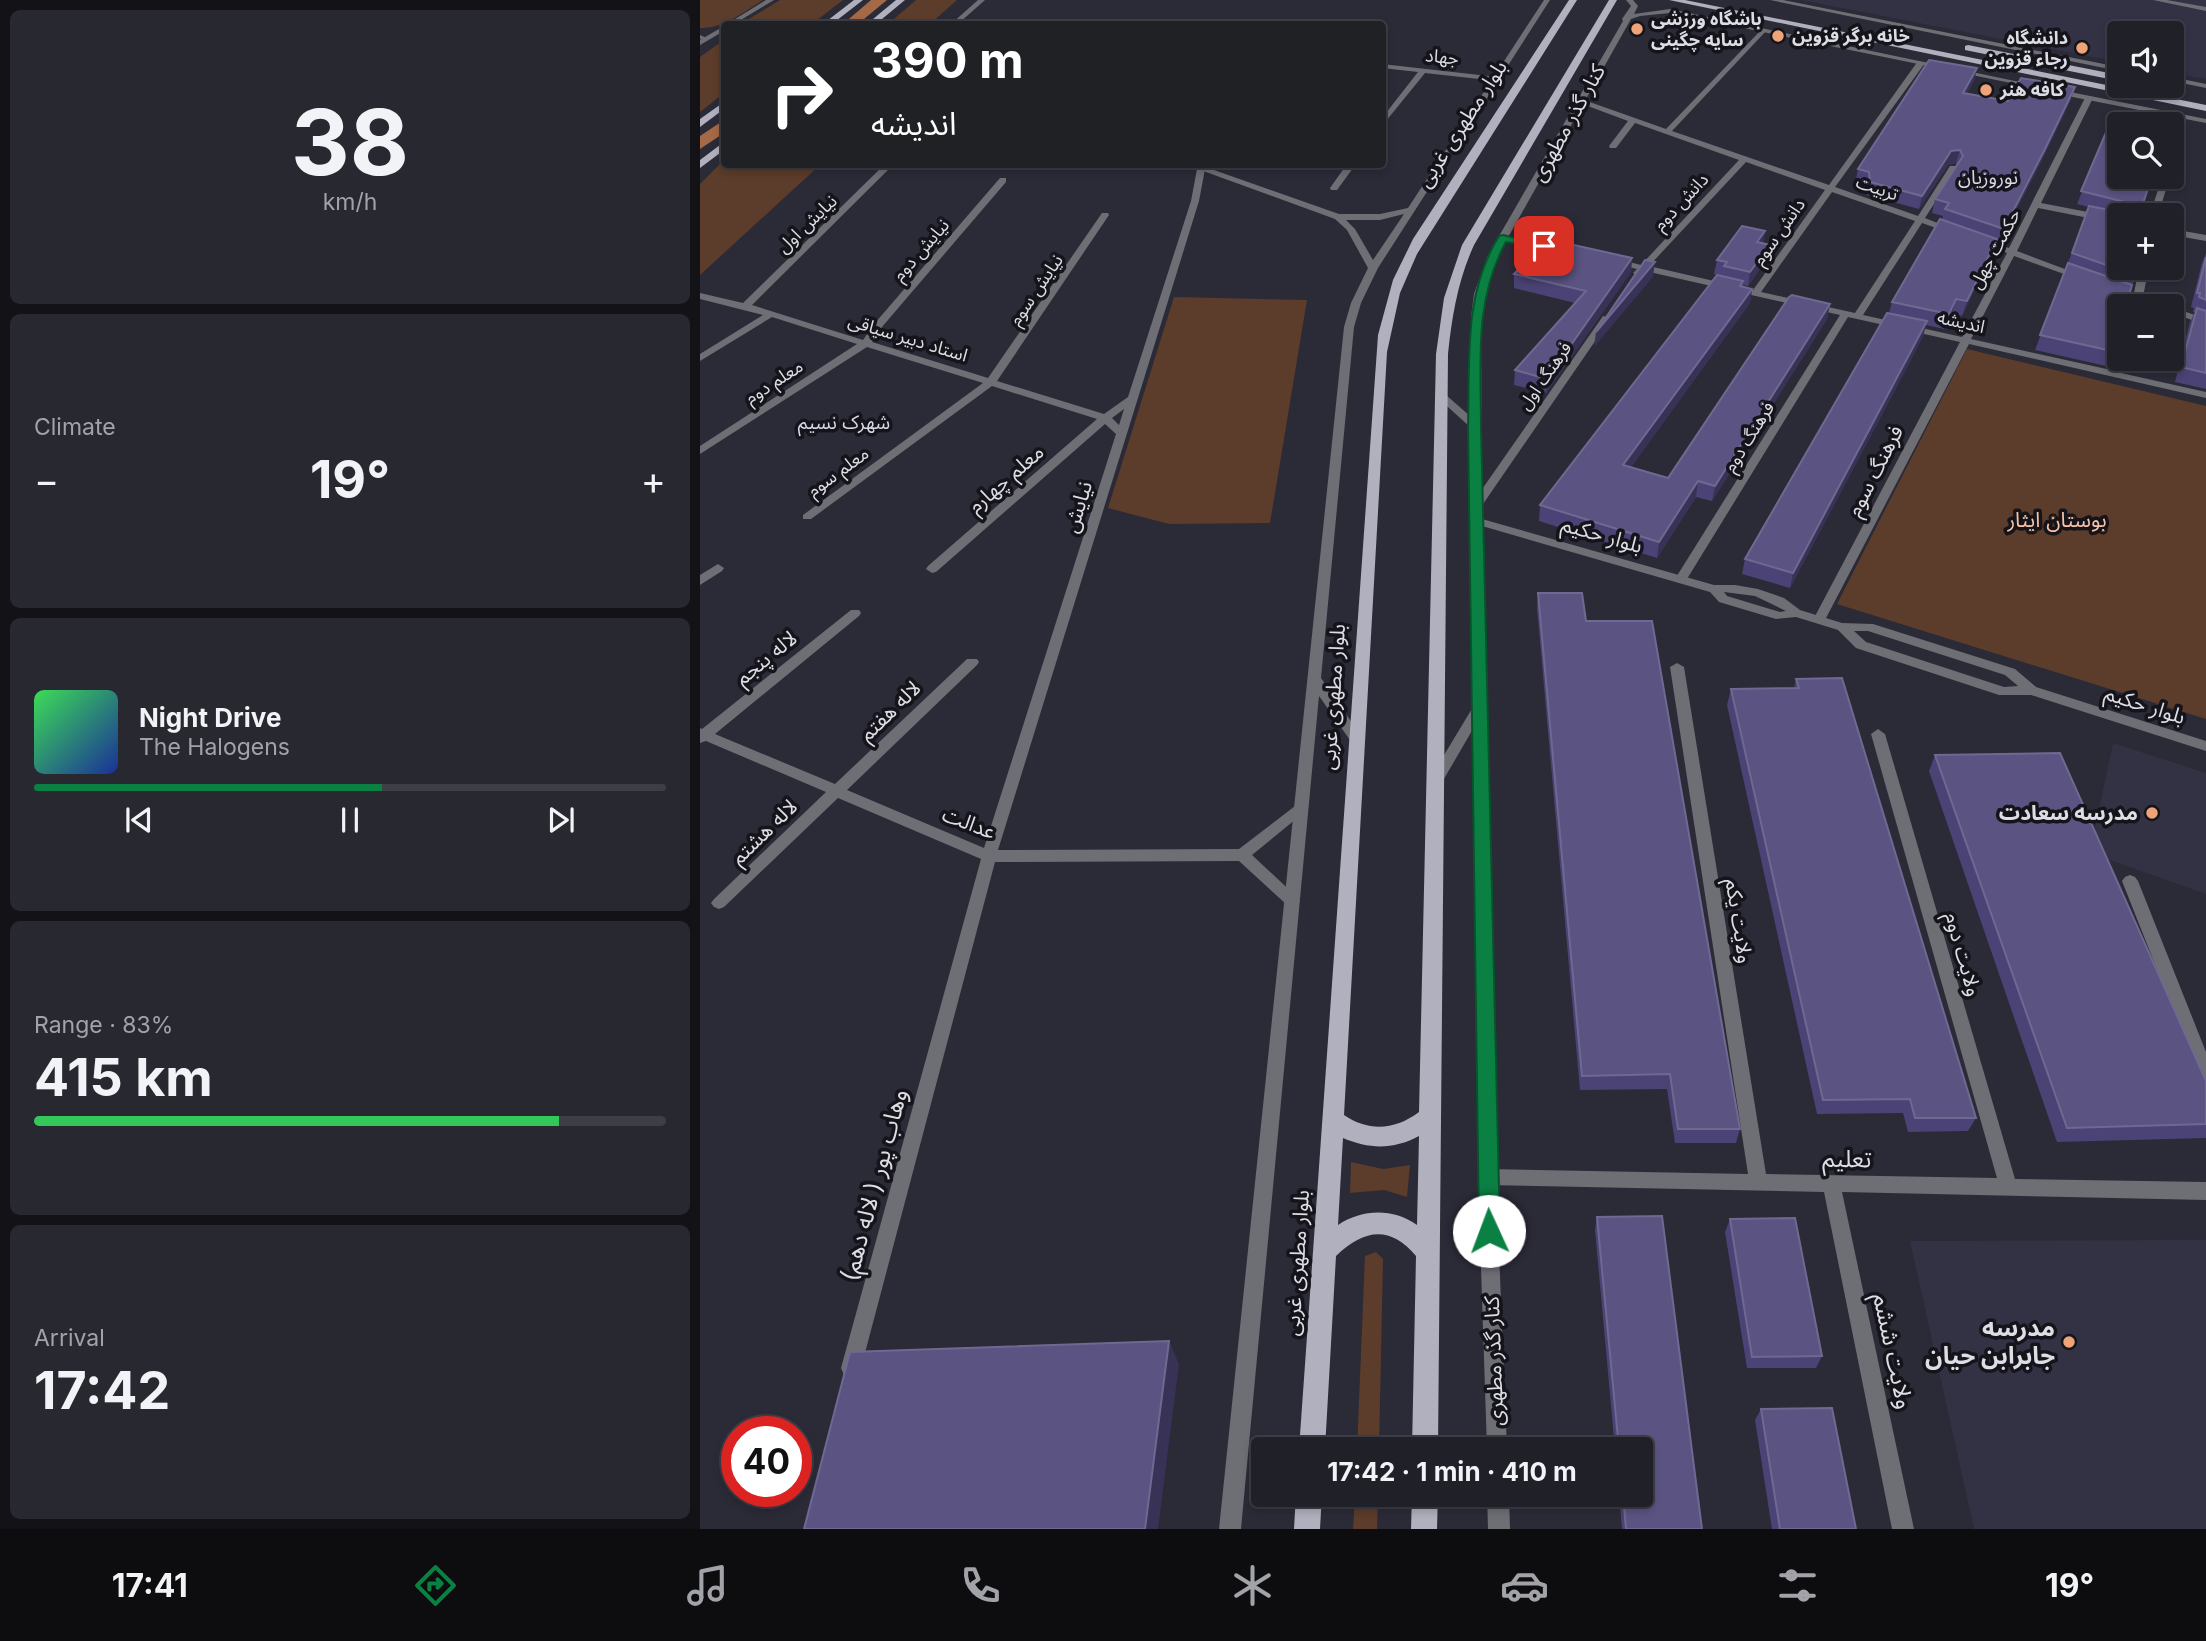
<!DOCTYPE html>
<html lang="en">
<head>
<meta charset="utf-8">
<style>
	:root { --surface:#202029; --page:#282831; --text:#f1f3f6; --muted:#a2a3a8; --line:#3d3e46; --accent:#0b8043 }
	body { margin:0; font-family:Inter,"Noto Sans Arabic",sans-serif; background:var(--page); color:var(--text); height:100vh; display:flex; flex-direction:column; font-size:26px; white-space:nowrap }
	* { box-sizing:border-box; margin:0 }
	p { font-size:23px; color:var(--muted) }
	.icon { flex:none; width:38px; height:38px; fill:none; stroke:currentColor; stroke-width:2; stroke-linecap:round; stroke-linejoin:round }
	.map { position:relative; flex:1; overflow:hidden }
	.sheet { display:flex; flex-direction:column; gap:10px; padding:10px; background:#121217; width:700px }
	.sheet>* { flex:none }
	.top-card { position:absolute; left:21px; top:21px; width:665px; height:147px; border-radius:7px; box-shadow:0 4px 10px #0003,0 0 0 2px var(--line); background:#202124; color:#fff; overflow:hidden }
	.fabs { position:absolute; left:1407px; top:21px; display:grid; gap:14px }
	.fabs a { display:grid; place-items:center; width:77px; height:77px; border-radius:7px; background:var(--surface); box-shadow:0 4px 10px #0003,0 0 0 2px var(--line); font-size:35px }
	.speed { position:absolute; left:21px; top:1416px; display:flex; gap:14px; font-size:35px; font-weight:700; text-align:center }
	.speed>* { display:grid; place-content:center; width:91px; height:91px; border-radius:50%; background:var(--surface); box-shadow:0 4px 10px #0003,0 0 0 2px var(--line); line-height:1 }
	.speed .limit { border:10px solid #d22; background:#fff; color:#111 }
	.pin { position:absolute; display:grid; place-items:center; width:60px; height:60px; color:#fff; margin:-30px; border-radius:14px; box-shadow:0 4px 10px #0006 }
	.me { position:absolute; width:77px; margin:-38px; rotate:358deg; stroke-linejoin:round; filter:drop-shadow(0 0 5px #0008) }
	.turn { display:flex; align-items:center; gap:24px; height:147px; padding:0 35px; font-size:32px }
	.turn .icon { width:91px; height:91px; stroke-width:2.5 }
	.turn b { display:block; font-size:49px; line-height:60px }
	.big { font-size:52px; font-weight:700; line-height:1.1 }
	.sheet .widget { flex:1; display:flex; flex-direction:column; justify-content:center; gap:10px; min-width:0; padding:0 24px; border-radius:10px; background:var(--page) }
	.sheet .dial { align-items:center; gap:0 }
	.dial b { font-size:91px; line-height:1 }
	.song { display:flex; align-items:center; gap:21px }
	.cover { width:84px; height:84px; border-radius:10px; background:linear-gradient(135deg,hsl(130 70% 55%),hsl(230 70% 35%)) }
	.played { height:7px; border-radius:4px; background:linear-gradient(90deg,var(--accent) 55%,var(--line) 55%) }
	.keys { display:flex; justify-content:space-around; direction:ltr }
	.heat { display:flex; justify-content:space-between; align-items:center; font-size:38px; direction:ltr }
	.charge { height:10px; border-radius:5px; background:linear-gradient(90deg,#34c759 83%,var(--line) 0) }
	.trip { position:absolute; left:551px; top:1437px; width:402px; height:70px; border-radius:7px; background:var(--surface); box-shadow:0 4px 10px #0003,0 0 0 2px var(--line); font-weight:700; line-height:70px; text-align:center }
	.tabs { display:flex; height:112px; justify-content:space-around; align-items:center; background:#0d0d10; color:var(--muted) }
	.tabs .icon { width:49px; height:49px }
	.tabs .on { color:var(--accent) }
	.tabs b { font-size:32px; color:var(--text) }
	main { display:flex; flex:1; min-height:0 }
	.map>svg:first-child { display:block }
</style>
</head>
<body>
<main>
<section class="sheet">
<div class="widget dial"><b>38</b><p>km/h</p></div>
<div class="widget"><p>Climate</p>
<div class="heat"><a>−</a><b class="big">19°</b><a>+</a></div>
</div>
<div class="widget">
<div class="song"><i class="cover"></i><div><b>Night Drive</b><p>The Halogens</p></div></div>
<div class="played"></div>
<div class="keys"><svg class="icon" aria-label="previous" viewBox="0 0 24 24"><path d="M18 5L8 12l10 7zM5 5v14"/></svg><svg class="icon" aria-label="pause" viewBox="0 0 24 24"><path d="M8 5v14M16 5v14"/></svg><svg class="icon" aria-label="next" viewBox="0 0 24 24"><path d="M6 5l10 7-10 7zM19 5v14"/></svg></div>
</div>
<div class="widget"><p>Range · 83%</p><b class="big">415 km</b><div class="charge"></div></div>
<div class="widget"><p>Arrival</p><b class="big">17:42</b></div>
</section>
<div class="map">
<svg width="1506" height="1529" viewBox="0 0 1506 1529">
	<rect width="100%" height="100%" fill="#2b2a37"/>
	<path fill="#333144" d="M1101 0H1506V79L1472 73V33H1419V62Z
		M1413 743 1506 773V894L1390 853Z
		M1506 1240V1529H1274L1210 1241Z"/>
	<path fill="#5c3c2a" d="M0 0H63C43 12 24 29 0 28Z
		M80 0H143L112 24H41Z
		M216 0H257L230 24H188Z
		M24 35V93L0 112V57L21 42Z
		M24 160V164L120 165 0 275V184Z
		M474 297 607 300 570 523 469 524 408 508Z
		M1267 349 1506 406V719L1137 604Z
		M651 1162 683 1169 710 1165 707 1197 684 1190 650 1193Z
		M676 1252 683 1259 679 1449H657L665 1256Z
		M655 1495H678L677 1529H653Z"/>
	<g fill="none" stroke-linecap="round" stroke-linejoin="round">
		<path fill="#a46947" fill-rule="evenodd" d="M171 0H187L158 24H143Z
			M24 120V133L0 149V136Z"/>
		<path fill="#6e6e75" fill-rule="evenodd" d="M66 0H74L34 24H27Z
			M1453 0H1467L1506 7V11Z
			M24 26V31L0 45V40Z
			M1062 29 1067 30 972 131 1129 185 1218 61 1225 63 1135 187 1218 216 1250 166H1256L1257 168 1225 218 1257 231 1253 234 1222 223 1163 315 1262 337 1307 253 1274 240 1278 237 1309 248 1385 98 1389 96 1393 98 1341 203 1419 218V224L1338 208 1317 251 1386 277 1378 279 1314 256 1271 339 1411 370 1415 359 1419 356V359H1425L1421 373 1506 392V398L1269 344 1125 620 1119 624 1113 620 1260 342 1148 317 987 579 981 583 977 582 975 579 1140 315 945 271 938 276 933 273 937 269 910 263 908 261 913 258 941 265 1039 160 935 123 916 148H910L909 146 928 121 877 102 884 100 966 129ZM1046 162 1125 190 1053 290 949 266ZM1132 192 1215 221 1155 313 1061 292Z
			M682 64 797 77 801 79 797 81 725 73 682 126V118L718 72 682 68Z
			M185 164H194L52 305 163 340 175 323 300 178H306V182L182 327 172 342 288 378 402 213H408L409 215 297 381 404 414 428 397 491 201 497 169 501 167 505 169 499 201 298 850 539 849 595 806H605L607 810 552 855 597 897 600 901 597 905 592 907 587 905 539 861 295 862 161 1368 158 1375 151 1378 144 1375 141 1368 281 859 138 798 24 907 19 909 14 907 11 903 14 899 126 792 6 741 0 743V728L2 729 151 610H159L161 613 159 616 15 734 135 784 267 659H277L279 662 277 665 147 790 284 848 416 434 405 424 236 572 232 573 226 569 228 566 397 419 292 386 111 519H103V515L283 383 167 347 0 454V446L157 344 72 317 0 361V354L63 315 0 299V293L43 303ZM424 409 419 425 412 418Z
			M647 164H656L637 190H631L630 188Z
			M1462 177H1470L1458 215H1450Z
			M1472 229 1506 235V241L1472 235Z
			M803 235 859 246 864 249 859 252 800 240 799 238Z
			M1439 268H1449L1443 296 1466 306H1453L1441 302 1440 306H1432L1433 299 1408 289 1413 286 1434 293Z
			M1472 307 1506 319V325L1472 313Z
			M903 316 911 318 781 507H773L771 505Z
			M18 564 24 568 22 571 0 585V575Z
			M977 663 984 667 1066 1174 1297 1178 1171 734 1178 729 1185 734 1315 1179 1506 1182V1200L1142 1192 1214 1529H1192L1124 1192 787 1185 781 1183 778 1177 781 1171 787 1169 1048 1174 970 667Z
			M1430 875 1435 877 1438 881 1506 1052V1081L1500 1078 1498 1073 1422 881 1425 877Z"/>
		<path fill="#6e6e75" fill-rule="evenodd" d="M278 0H285L258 24H251Z
			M844 0H850L678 268 661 303 654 327 621 678 664 740 657 745 652 743 619 696 541 1529H519L644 327 651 303 668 268 647 230 635 219 484 164H497L639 214H680L708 208ZM704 214 673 260 655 229 646 220H680Z
			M926 0H933L938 6 934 14 970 9 1339 86 1335 88 970 13 940 16 931 19 797 257 784 294 781 317 782 519 1014 585H1035L1058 589 1084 598 1100 610 1142 623 1173 624 1315 669 1336 687 1506 741V751L1331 695H1299L1156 648 1138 630 1096 617 1076 619 1019 602 1010 592 782 526 796 1177 807 1449H787L778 1177 773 729 741 784H731L729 780 773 707 770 427 737 397 742 394 746 395 770 416 771 317 774 294 787 257 923 21 922 19 931 6ZM1024 592 1055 596 1086 611 1080 612 1027 596ZM1154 631H1168L1305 675 1318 686 1304 687 1166 642Z
			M1070 0H1083L1419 67V71Z
			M0 35 9 39 6 41 0 39Z
			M1472 77 1506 84V88L1472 81Z
			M1355 89 1506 119V123L1352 93V89Z
			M787 1494H809L810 1529H788Z"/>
		<path fill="#b0b0be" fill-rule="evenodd" d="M154 0H163L132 24H123Z
			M196 0H205L176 24H167Z
			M869 0H877L717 254 700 293 687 352 644 1115C669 1132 695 1130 719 1112L736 354 744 298 762 245 909 0H917L774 245C758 280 752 316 748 354L738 1449H712L716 1256C690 1225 664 1229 636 1256L625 1449H599L678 335 693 280 713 239ZM719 1136 717 1225C693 1208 662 1209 638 1225L643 1138C669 1149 693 1150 719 1136Z
			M969 0H985L1506 105V111Z
			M1268 45 1419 75V81L1265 50V46Z
			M24 102V109L0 127V119Z
			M24 142V150L0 168V160Z
			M596 1494H622L620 1529H594Z
			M712 1494H738L737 1529H711Z"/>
	</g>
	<path fill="#4b4375" d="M1277 68 1274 81 1267 93 1308 101 1371 99 1341 162 1303 235 1301 234 1297 242H1296L1292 253 1262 316 1252 313 1244 329 1226 325 1223 336 1204 373 1090 588 1042 574 1045 559 1189 313 1192 302 1242 219 1243 216 1232 213 1235 199 1257 165 1256 163 1248 165 1219 209 1167 195 1166 185 1155 183 1158 169Z
		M1410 123 1439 215H1419L1438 268 1412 351 1406 366 1335 350 1389 207 1377 204Z
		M1065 231 1063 244 1067 259 1048 286 1043 285V286L1052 289 1050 303 931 467 968 478 1130 304 1127 319 1012 501 996 497 957 558 839 521 840 505 1022 277 1014 274 1017 260Z
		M1506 253V389L1475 382 1490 322 1495 312H1493L1494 308 1491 307 1502 263Z
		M932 258 931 272 846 393 814 385 815 370 875 303 814 288V274Z
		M838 593 886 621 1040 1129 1036 1143H975L967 1089 880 1090 837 608Z
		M1096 679 1276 1118 1268 1131 1208 1132 1203 1113 1117 1114 1027 705 1031 689H1094Z
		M1235 755 1506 1081V1138L1357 1142 1229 771Z
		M897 1217 1002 1529H922L919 1494H942V1449H915L895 1230Z
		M1030 1219 1122 1356 1116 1368H1047L1025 1232Z
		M1061 1409 1156 1529H1072L1055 1420Z"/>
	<path fill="#383257" d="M1277 68 1274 81 1260 106 1263 93Z
		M1375 87 1371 99 1341 162 1303 235 1308 221Z
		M1260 150 1256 163 1248 165 1219 209 1222 196 1251 151Z
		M1065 231 1063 245 1057 242Z
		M1297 239 1292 253 1262 316 1267 301Z
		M1070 245 1067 259 1048 286 1050 272Z
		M932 258 931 272 846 393 847 379Z
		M955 262 953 277 894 347 896 332Z
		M1052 289 1050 303 922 480 923 465Z
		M1256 299 1252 313 1244 329 1249 314Z
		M1130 304 1127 319 1012 501 1015 486Z
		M1227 321 1223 336 1204 373 1090 588 1093 573Z
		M998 481 996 497 957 558 959 542Z
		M469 1341 479 1364 458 1529H445Z"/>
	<path fill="#5b5382" stroke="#6f6991" stroke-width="2" d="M1229 60 1277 68 1263 93 1308 101 1321 78 1375 87 1345 149 1308 221 1305 220 1301 228 1245 209 1249 203 1235 199 1263 156 1260 150 1251 151 1222 196 1170 182 1169 172 1158 169Z
		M1410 123 1419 125V177H1452L1439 215H1419V268H1438L1435 275 1372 253 1389 206 1424 213 1427 210 1425 202 1381 191Z
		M1240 219 1297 239 1267 301 1256 299 1249 314 1192 302Z
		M1042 226 1065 231 1057 242 1070 245 1050 272 1024 266 1027 262 1017 260Z
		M847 239 932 258 847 379 815 370 886 291 814 274Z
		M1506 257V300L1499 297 1500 293H1497Z
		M945 260 955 262 896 332Z
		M1368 263 1432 285 1426 306H1419V327L1412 351 1340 335Z
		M1017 275 1043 281 1040 286 1052 289 923 465 968 478 1089 297 1092 295 1130 304 1015 486 998 481 959 542 840 505Z
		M1497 308 1506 311V373L1481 367Z
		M1187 313 1227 321 1093 573 1045 559Z
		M838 593H882L886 621H952L1040 1129H978L970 1074 882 1076Z
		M1142 678 1276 1118H1215L1210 1099 1123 1100 1031 689 1099 688 1096 679Z
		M1360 753 1506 1081V1124L1367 1128 1235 755Z
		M962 1216 1002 1529H926L923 1494H942V1449H919L897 1217Z
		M1095 1218 1122 1356 1052 1357 1030 1219Z
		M469 1341 445 1529H104L150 1352Z
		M1132 1408 1156 1529H1080L1061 1409Z"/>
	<path fill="#0b8043" stroke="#07532c" stroke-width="2" d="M803 235 849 246 844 249 806 242C774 300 781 362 781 426L800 1231 797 1239 789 1241 782 1239 779 1231 768 426C770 360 763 294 799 236Z"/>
	<g fill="#efa378" stroke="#14141a" stroke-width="2.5">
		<circle cx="937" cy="29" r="7"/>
		<circle cx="1078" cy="36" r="7"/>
		<circle cx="1382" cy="48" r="7"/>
		<circle cx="1286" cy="90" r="7"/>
		<circle cx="1452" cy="813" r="7"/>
		<circle cx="1369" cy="1342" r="7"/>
	</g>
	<g text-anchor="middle" stroke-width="7" stroke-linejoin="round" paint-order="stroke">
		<g font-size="18" font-weight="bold" fill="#dddde6" stroke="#14141a" text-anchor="start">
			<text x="951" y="25">باشگاه ورزشى<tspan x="951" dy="21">سايه چگينى</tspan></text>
			<text x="1092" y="42">خانه برگر قزوین</text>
			<text x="1368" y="44" text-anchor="end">دانشگاه<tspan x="1368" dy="21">رجاء قزوین</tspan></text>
			<text x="1300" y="96">کافه هنر</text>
		</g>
		<g font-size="18" fill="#dddde6" stroke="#14141a">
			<text transform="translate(742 57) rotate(6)" y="6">جهاد</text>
			<text transform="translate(1177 188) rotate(19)" y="6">تربیت</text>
			<text transform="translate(981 202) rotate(-47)" y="6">دانش دوم</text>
			<text transform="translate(107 224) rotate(-44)" y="6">نیایش اول</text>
			<text transform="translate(1079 232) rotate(-55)" y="6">دانش سوم</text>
			<text transform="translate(1295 249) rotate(-62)" y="6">حکمت چهل</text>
			<text transform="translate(221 250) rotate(-49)" y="6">نیایش دوم</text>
			<text transform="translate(336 290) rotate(-56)" y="6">نیایش سوم</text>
			<text transform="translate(1261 322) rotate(13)" y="6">اندیشه</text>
			<text transform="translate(208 338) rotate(17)" y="6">استاد دبیر سیاقی</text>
			<text transform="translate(845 376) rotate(-55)" y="6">فرهنگ اول</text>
			<text transform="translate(74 382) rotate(-33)" y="6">معلم دوم</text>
			<text transform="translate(1049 437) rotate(-58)" y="6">فرهنگ دوم</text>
			<text transform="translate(138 472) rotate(-36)" y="6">معلم سوم</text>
		</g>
		<g font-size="19" fill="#d9d8e9" stroke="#14141a">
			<text x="1288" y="184">نوروزیان</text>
			<text x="144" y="429">شهرک نسیم</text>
		</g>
		<g font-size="21" fill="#dddde6" stroke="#14141a">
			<text transform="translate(868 123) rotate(-61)" y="7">کنار گذر مطهری</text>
			<text transform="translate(762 124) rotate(-57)" y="7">بلوار مطهری غربی</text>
			<text transform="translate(1175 471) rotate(-63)" y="7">فرهنگ سوم</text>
			<text transform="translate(306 479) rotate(-41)" y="7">معلم چهارم</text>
			<text transform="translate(378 507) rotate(-73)" y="7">نيايش</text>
			<text transform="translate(902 535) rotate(16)" y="7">بلوار حکیم</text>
			<text transform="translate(66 658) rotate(-39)" y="7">لاله پنجم</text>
			<text transform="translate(633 697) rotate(-86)" y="7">بلوار مطهری غربی</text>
			<text transform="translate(1445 705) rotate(18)" y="7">بلوار حکیم</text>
			<text transform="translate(190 711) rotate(-44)" y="7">لاله هفتم</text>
			<text transform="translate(269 823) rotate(21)" y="7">عدالت</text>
			<text transform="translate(64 832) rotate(-44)" y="7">لاله هشتم</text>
			<text transform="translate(1039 921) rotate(81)" y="7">ولایت یکم</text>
			<text transform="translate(1263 954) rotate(74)" y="7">ولایت دوم</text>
			<text transform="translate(597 1263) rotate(-86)" y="7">بلوار مطهری غربی</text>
			<text transform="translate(794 1361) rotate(-92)" y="7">کنار گذر مطهری</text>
		</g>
		<g font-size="21" fill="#f8c3a7" stroke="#14141a">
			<text x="1357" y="527">بوستان ایثار</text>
		</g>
		<g font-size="21" font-weight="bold" fill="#dddde6" stroke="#14141a" text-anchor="end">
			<text x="1438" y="820">مدرسه سعادت</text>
		</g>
		<g font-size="24" fill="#dddde6" stroke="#14141a">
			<text transform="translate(1147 1159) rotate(1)" y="8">تعلیم</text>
			<text transform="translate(174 1185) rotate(-75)" y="8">وهاب پور ( لاله دهم)</text>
			<text transform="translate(1193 1351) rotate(78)" y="8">ولایت ششم</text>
		</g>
		<g font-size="24" font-weight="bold" fill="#dddde6" stroke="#14141a" text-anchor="end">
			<text x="1355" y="1336">مدرسه<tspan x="1355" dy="28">جابرابن حیان</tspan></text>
		</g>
	</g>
</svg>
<div class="fabs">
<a><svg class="icon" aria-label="sound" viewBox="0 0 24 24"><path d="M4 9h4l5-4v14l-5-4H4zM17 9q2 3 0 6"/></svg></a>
<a><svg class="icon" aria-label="search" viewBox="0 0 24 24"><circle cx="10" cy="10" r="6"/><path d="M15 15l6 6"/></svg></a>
<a>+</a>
<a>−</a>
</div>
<div class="speed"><div class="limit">40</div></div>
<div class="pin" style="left:844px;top:246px;background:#d93025"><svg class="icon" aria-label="arrive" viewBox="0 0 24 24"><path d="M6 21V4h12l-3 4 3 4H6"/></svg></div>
<svg class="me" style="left:789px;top:1231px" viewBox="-20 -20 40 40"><circle r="19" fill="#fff"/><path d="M0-13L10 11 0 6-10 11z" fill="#0b8043"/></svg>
<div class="trip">17:42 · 1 min · 410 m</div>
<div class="top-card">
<div class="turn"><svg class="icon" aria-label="right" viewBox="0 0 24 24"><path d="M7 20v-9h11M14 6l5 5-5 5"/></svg><div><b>390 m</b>اندیشه</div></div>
</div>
</div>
</main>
<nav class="tabs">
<b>17:41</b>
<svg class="icon on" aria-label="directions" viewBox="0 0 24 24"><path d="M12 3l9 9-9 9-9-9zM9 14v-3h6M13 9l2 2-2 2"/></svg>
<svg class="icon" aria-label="music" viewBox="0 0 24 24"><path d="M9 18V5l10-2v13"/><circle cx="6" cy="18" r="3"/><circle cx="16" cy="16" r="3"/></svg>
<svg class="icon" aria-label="phone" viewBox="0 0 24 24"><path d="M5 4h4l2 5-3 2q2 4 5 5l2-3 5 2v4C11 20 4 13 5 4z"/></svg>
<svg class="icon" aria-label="climate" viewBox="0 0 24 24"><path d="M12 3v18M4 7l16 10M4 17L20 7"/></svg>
<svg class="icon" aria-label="car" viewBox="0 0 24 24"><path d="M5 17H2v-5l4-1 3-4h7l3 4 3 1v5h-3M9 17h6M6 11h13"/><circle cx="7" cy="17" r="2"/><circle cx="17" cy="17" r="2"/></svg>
<svg class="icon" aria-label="filters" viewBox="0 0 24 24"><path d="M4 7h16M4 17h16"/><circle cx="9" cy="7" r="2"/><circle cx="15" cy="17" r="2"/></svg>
<b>19°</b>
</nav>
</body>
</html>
